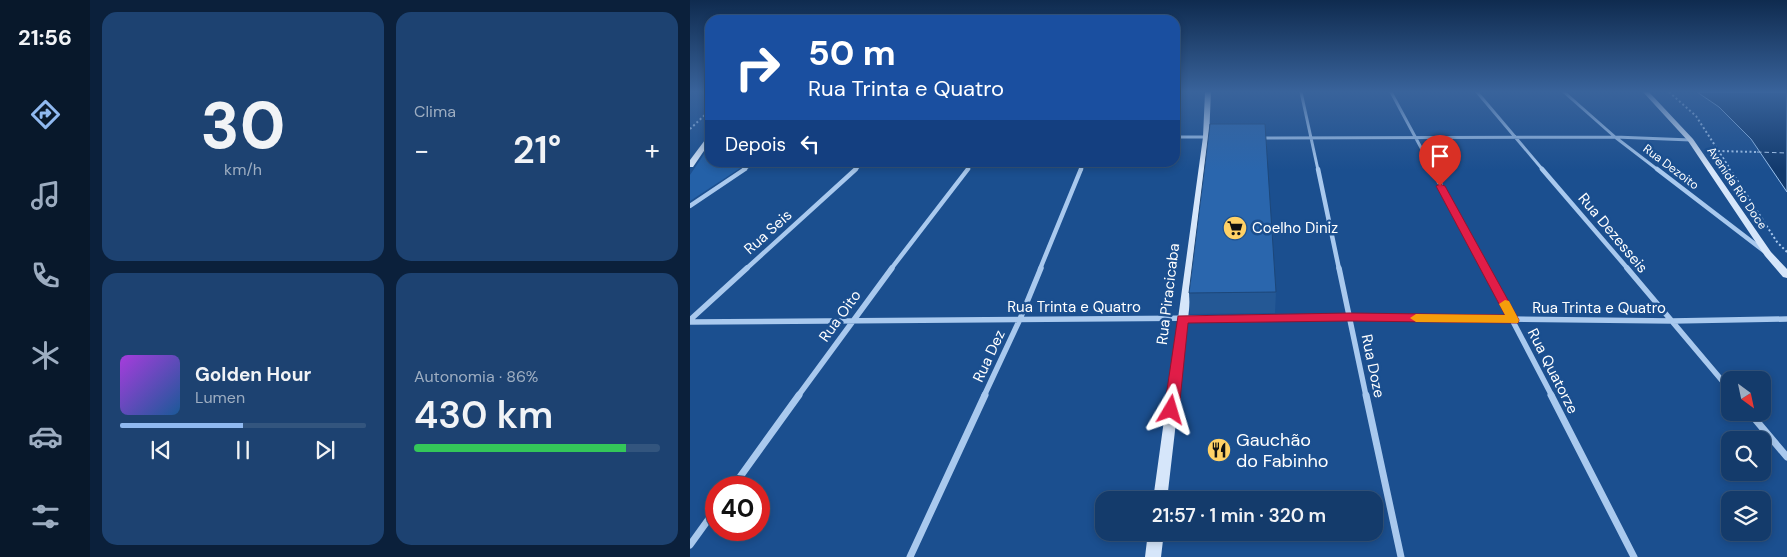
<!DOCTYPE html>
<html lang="pt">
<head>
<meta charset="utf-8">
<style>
	:root { --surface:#143b6b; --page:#1d4271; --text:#f1f3f6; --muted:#9dadc1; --line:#33557e; --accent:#90b9f0 }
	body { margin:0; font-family:"DM Sans",sans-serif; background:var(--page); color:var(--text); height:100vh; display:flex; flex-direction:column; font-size:19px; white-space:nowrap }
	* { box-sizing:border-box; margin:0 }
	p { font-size:16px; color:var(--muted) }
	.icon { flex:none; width:28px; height:28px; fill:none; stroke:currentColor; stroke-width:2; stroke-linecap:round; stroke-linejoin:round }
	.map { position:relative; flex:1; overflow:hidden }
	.drawer { display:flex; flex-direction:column; gap:12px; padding:12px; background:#0b203b; width:600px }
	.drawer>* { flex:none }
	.banner { position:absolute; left:15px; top:15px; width:475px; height:152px; border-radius:15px; box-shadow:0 2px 8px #0003,0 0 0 1px var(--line); background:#1a4fa0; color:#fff; overflow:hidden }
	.needle { width:32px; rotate:147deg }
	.tools { position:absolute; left:1031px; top:371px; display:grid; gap:10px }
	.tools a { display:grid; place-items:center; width:50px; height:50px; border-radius:10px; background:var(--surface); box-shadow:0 2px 8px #0003,0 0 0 1px var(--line); font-size:25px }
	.speed { position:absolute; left:15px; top:476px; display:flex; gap:10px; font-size:25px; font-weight:700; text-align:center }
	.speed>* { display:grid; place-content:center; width:65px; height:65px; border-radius:50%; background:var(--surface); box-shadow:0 2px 8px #0003,0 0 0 1px var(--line); line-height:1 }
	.speed .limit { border:8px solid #d22; background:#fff; color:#111 }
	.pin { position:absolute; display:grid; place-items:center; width:42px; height:42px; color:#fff; margin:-51px -21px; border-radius:50% 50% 50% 0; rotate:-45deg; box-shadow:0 0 5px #0007 }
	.pin .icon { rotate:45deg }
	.me { position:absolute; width:55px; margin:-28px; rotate:7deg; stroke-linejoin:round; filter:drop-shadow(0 0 4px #0008) }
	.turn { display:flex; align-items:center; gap:18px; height:105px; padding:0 20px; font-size:22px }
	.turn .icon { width:65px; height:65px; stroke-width:2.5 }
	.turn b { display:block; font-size:35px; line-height:42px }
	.then { display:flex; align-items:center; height:48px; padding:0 20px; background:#0003; gap:10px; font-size:19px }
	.big { font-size:38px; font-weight:600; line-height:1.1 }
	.drawer .widget { flex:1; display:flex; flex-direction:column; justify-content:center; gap:8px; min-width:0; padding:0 18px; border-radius:15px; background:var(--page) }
	.drawer .dial { align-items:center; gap:0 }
	.dial b { font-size:65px; line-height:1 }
	.song { display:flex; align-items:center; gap:15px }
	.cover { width:60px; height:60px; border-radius:8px; background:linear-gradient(135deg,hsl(280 70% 55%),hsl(210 70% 35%)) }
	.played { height:5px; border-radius:2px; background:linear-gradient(90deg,var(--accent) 50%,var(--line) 50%) }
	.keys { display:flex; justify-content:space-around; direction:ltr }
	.heat { display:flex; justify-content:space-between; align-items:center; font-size:28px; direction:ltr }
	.charge { height:8px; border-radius:4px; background:linear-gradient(90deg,#34c759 86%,var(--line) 0) }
	.drawer .tiles { flex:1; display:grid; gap:12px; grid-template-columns:repeat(2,1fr) }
	.trip { position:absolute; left:405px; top:491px; width:288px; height:50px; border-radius:15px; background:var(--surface); box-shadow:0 2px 8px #0003,0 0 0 1px var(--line); font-weight:600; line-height:50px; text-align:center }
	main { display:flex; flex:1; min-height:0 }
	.dock { display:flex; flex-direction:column; width:90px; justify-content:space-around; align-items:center; background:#08182b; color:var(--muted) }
	.dock .icon { width:35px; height:35px }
	.dock .current { color:var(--accent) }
	.dock b { font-size:22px; color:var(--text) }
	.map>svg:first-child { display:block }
</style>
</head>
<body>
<main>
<nav class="dock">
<b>21:56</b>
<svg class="icon current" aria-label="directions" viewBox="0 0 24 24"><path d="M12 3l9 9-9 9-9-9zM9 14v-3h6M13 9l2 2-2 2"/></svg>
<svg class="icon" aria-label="music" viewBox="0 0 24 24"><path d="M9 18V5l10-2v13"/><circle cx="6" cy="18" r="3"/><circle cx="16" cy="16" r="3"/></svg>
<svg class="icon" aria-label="phone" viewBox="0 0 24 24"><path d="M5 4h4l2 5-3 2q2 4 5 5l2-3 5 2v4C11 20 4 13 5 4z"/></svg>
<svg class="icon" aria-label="climate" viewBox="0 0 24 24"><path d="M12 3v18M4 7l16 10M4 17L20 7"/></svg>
<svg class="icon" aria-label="car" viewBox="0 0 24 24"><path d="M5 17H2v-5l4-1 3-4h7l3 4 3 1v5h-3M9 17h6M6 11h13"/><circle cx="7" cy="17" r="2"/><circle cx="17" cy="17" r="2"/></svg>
<svg class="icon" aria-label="filters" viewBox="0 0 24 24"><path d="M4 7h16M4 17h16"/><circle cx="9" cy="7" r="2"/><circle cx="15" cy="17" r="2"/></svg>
</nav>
<section class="drawer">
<div class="tiles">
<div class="widget dial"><b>30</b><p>km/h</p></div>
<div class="widget"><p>Clima</p>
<div class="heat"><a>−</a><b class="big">21°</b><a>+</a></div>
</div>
<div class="widget">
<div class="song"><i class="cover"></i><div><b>Golden Hour</b><p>Lumen</p></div></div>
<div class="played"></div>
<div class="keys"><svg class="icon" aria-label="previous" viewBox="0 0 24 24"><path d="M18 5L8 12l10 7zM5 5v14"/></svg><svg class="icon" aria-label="pause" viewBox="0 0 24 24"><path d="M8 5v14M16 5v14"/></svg><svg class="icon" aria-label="next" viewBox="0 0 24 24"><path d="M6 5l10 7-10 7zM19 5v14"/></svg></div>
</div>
<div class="widget"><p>Autonomia · 86%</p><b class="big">430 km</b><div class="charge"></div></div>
</div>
</section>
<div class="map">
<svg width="1097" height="557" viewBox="0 0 1097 557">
	<rect width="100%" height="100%" fill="#1b4f8f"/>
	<path fill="#2461a8" d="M20 145V162L58 163 0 201V175Z"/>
	<path fill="#123a6d" stroke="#9cc4f0" d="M1007 92H1097V192L1061 139 1029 107Z"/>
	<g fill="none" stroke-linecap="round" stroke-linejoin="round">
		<path stroke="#b5d3f5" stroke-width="1" stroke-dasharray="4.5 3" stroke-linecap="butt" d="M1067 152 1097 153"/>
		<path stroke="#a9c9ee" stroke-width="2" stroke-dasharray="2 2.5" stroke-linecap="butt" d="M979 92 1006 116 1087 242 1097 252
			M0 129 20 110
			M1028 151 1067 152"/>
		<path stroke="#a9c9ee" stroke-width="3" d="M611 92 628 170
			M701 92 743 170
			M787 92 853 170
			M874 92 925 137 968 170
			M485 137H519
			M570 138 925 137 1001 140
			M53 170 65 162
			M165 170 174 162
			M277 170 283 162
			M391 170 394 162"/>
		<path stroke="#a9c9ee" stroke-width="4.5" d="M628 169 649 269
			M742 169 796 269
			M852 169 938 269
			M967 169 1074 251
			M0 206 55 169
			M56 269 166 169
			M201 269 278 169
			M350 269 391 169"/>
		<path stroke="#a9c9ee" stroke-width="5.5" d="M649 268 676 396
			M795 268 862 396
			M937 268 1040 390
			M0 320 57 268
			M0 322 660 317 982 321 1097 319
			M108 396 202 268
			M294 396 330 319 351 268"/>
		<path stroke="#a9c9ee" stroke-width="7" d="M676 395 711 557
			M861 395 944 557
			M1059 412 1097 457
			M42 488 109 395
			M0 545 26 509
			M220 557 295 395"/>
		<path fill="#d6e6fa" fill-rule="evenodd" d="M515 92H521L519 137 477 500H463L513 137Z
			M953 92H959L1003 139 1081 252 1097 269V278L1093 277 1075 256 998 141Z
			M20 135V142L3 167H0V160L18 136Z
			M458 532H474L471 557H455Z"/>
	</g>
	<path fill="#245895" d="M586 292 585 313 500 314 499 293Z"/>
	<path fill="#2a66ad" stroke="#1d4779" d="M520 124H575L586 292 499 293Z"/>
	<linearGradient id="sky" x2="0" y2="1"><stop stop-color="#0f2b4f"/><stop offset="0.54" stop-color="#39639b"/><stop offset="1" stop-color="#39639b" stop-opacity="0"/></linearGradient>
	<rect width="1097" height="170" fill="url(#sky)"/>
	<path fill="#e11d48" stroke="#92132f" d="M750 184 755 186 829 320 828 323 660 321 498 323 489 410 487 414 481 415 476 414 474 410 488 316 660 313 815 315 746 186Z"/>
	<path fill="#f59e0b" d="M815 300 819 301 829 320 828 323 726 322 720 318 726 314 815 315 809 304Z"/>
	<defs>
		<g id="supermarket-disc" transform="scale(1.25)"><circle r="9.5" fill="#ffd166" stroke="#1b4f8f"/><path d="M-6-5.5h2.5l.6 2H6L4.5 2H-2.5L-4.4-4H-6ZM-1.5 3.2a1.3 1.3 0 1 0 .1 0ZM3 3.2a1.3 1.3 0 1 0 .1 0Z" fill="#111"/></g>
		<g id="restaurant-disc" transform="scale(1.25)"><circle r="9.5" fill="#ffd166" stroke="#1b4f8f"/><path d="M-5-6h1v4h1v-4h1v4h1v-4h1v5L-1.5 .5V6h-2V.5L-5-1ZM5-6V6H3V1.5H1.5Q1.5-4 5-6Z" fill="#111"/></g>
	</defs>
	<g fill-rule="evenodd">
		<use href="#supermarket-disc" x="545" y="228"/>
		<use href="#restaurant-disc" x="529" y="450"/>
	</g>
	<g text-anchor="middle" stroke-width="5" stroke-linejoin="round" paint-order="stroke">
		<g font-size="12" fill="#fff" stroke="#1b4f8f">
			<text transform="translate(981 167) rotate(37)" y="4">Rua Dezoito</text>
			<text transform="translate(1047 188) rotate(56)" y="4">Avenida Rio Doce</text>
		</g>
		<g font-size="15" fill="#fff" stroke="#1b4f8f" text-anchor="start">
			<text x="562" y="233">Coelho Diniz</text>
		</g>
		<g font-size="15" fill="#fff" stroke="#1b4f8f">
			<text transform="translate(78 232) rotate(-42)" y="5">Rua Seis</text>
			<text transform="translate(923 233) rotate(50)" y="5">Rua Dezesseis</text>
			<text transform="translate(478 294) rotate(-83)" y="5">Rua Piracicaba</text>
			<text x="384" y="312">Rua Trinta e Quatro</text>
			<text x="909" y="313">Rua Trinta e Quatro</text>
			<text transform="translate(150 316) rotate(-54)" y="5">Rua Oito</text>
			<text transform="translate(299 356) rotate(-65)" y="5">Rua Dez</text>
			<text transform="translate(683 366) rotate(78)" y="5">Rua Doze</text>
			<text transform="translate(863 371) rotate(63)" y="5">Rua Quatorze</text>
		</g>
		<g font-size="18" fill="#fff" stroke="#1b4f8f" text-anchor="start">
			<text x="546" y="446">Gauchão<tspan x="546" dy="21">do Fabinho</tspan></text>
		</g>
	</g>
</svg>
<div class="tools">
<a><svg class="needle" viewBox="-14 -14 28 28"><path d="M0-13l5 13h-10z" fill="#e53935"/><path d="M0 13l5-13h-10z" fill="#9dadc1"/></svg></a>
<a><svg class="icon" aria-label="search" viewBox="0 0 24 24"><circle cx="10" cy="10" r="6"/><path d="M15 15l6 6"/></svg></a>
<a><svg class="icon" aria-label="layers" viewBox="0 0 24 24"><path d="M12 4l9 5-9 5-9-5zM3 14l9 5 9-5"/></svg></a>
</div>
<div class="speed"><div class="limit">40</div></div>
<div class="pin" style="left:750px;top:186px;background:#d93025"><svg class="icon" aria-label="arrive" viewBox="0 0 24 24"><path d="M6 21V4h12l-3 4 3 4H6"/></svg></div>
<svg class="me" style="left:481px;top:410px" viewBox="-20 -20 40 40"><path d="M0-17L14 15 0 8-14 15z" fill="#e11d48" stroke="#fff" stroke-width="4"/></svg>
<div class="trip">21:57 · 1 min · 320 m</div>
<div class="banner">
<div class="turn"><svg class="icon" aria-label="right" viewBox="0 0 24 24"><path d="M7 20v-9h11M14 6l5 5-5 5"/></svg><div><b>50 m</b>Rua Trinta e Quatro</div></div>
<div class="then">Depois<svg class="icon" aria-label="left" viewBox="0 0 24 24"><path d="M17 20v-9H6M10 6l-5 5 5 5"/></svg></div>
</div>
</div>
</main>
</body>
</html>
